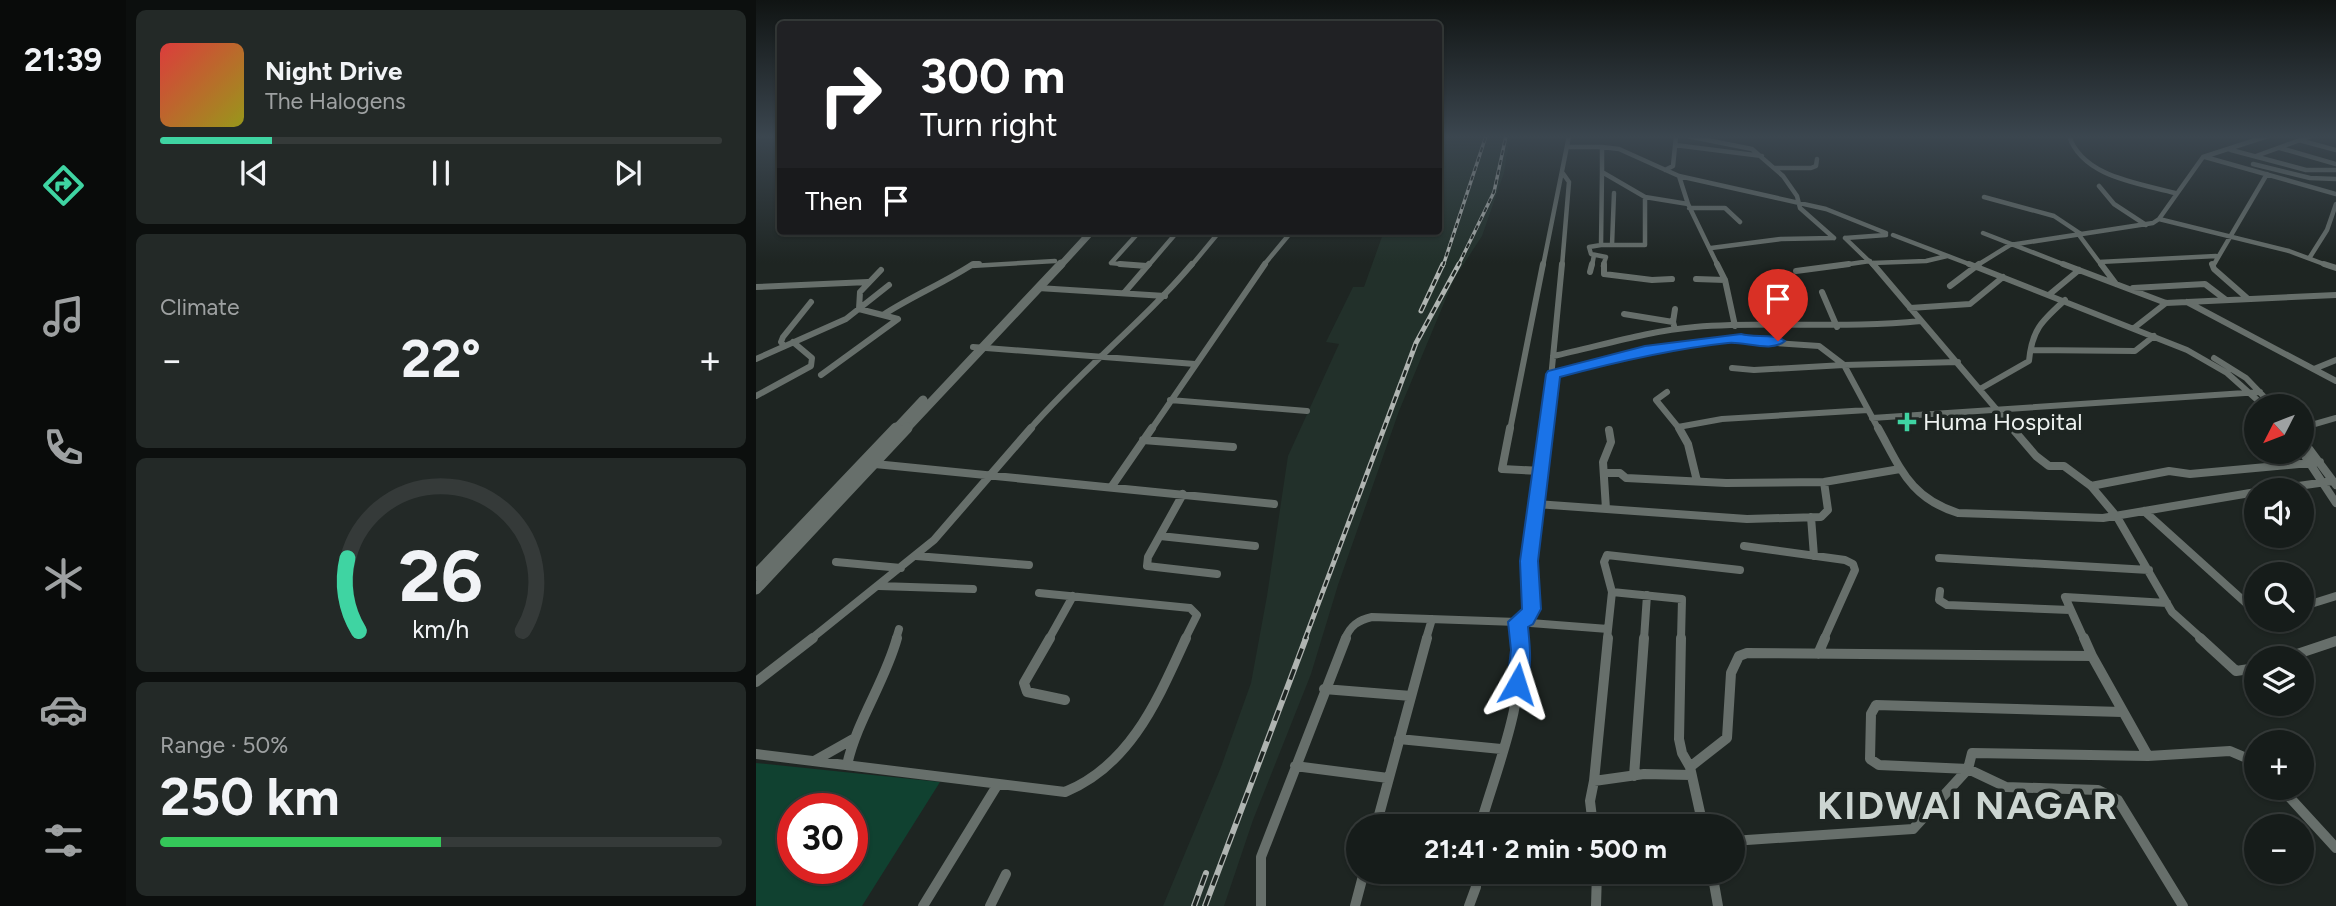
<!DOCTYPE html>
<html lang="en">
<head>
<meta charset="utf-8">
<style>
	:root { --surface:#161c1a; --page:#232927; --text:#f1f3f6; --muted:#9ea1a2; --line:#353a39; --accent:#3fd4a2 }
	body { margin:0; font-family:Figtree,sans-serif; background:var(--page); color:var(--text); height:100vh; display:flex; flex-direction:column; font-size:26px; white-space:nowrap }
	* { box-sizing:border-box; margin:0 }
	p { font-size:23px; color:var(--muted) }
	.icon { flex:none; width:38px; height:38px; fill:none; stroke:currentColor; stroke-width:2; stroke-linecap:round; stroke-linejoin:round }
	.map { position:relative; flex:1; overflow:hidden }
	.drawer { display:flex; flex-direction:column; gap:10px; padding:10px; background:#0c0f0e; width:630px }
	.drawer>* { flex:none }
	.top-card { position:absolute; left:21px; top:21px; width:665px; height:214px; border-radius:7px; box-shadow:0 2px 5px #0004,0 0 0 2px var(--line); background:#202124; color:#fff; overflow:hidden }
	.needle { width:46px; rotate:228deg }
	.buttons { position:absolute; left:1488px; top:394px; display:grid; gap:14px }
	.buttons a { display:grid; place-items:center; width:70px; height:70px; border-radius:50%; background:var(--surface); box-shadow:0 2px 5px #0004,0 0 0 2px var(--line); font-size:35px }
	.speed { position:absolute; left:21px; top:793px; display:flex; gap:14px; font-size:35px; font-weight:700; text-align:center }
	.speed>* { display:grid; place-content:center; width:91px; height:91px; border-radius:50%; background:var(--surface); box-shadow:0 2px 5px #0004,0 0 0 2px var(--line); line-height:1 }
	.speed .limit { border:10px solid #d22; background:#fff; color:#111 }
	.pin { position:absolute; display:grid; place-items:center; width:60px; height:60px; color:#fff; margin:-72px -30px; border-radius:50% 50% 50% 0; rotate:-45deg; box-shadow:0 0 7px #0007 }
	.pin .icon { rotate:45deg }
	.me { position:absolute; width:77px; margin:-38px; rotate:6deg; stroke-linejoin:round; filter:drop-shadow(0 0 5px #0008) }
	.turn { display:flex; align-items:center; gap:24px; height:147px; padding:0 28px; font-size:32px }
	.turn .icon { width:91px; height:91px; stroke-width:2.5 }
	.turn b { display:block; font-size:49px; line-height:60px }
	.then { display:flex; align-items:center; height:66px; padding:0 28px; background:#0003; gap:14px; font-size:26px }
	.big { font-size:52px; font-weight:700; line-height:1.1 }
	.drawer .tile { flex:1; display:flex; flex-direction:column; justify-content:center; gap:10px; min-width:0; padding:0 24px; border-radius:10px; background:var(--page) }
	.drawer .dial { align-items:center; gap:0 }
	.dial svg { height:182px; overflow:visible; fill:none; stroke:var(--line); stroke-width:7; stroke-linecap:round; text-anchor:middle }
	.dial text { fill:var(--text); stroke:none }
	.song { display:flex; align-items:center; gap:21px }
	.cover { width:84px; height:84px; border-radius:10px; background:linear-gradient(135deg,hsl(0 70% 55%),hsl(60 70% 35%)) }
	.played { height:7px; border-radius:4px; background:linear-gradient(90deg,var(--accent) 20%,var(--line) 20%) }
	.keys { display:flex; justify-content:space-around; direction:ltr }
	.heat { display:flex; justify-content:space-between; align-items:center; font-size:38px; direction:ltr }
	.charge { height:10px; border-radius:5px; background:linear-gradient(90deg,#34c759 50%,var(--line) 0) }
	.trip { position:absolute; left:590px; top:814px; width:399px; height:70px; border-radius:35px; background:var(--surface); box-shadow:0 2px 5px #0004,0 0 0 2px var(--line); font-weight:700; line-height:70px; text-align:center }
	main { display:flex; flex:1; min-height:0 }
	.dock { display:flex; flex-direction:column; width:126px; justify-content:space-around; align-items:center; background:#090b0a; color:var(--muted) }
	.dock .icon { width:49px; height:49px }
	.dock .current { color:var(--accent) }
	.dock b { font-size:32px; color:var(--text) }
	.map>svg:first-child { display:block }
</style>
</head>
<body>
<main>
<nav class="dock">
<b>21:39</b>
<svg class="icon current" aria-label="directions" viewBox="0 0 24 24"><path d="M12 3l9 9-9 9-9-9zM9 14v-3h6M13 9l2 2-2 2"/></svg>
<svg class="icon" aria-label="music" viewBox="0 0 24 24"><path d="M9 18V5l10-2v13"/><circle cx="6" cy="18" r="3"/><circle cx="16" cy="16" r="3"/></svg>
<svg class="icon" aria-label="phone" viewBox="0 0 24 24"><path d="M5 4h4l2 5-3 2q2 4 5 5l2-3 5 2v4C11 20 4 13 5 4z"/></svg>
<svg class="icon" aria-label="climate" viewBox="0 0 24 24"><path d="M12 3v18M4 7l16 10M4 17L20 7"/></svg>
<svg class="icon" aria-label="car" viewBox="0 0 24 24"><path d="M5 17H2v-5l4-1 3-4h7l3 4 3 1v5h-3M9 17h6M6 11h13"/><circle cx="7" cy="17" r="2"/><circle cx="17" cy="17" r="2"/></svg>
<svg class="icon" aria-label="filters" viewBox="0 0 24 24"><path d="M4 7h16M4 17h16"/><circle cx="9" cy="7" r="2"/><circle cx="15" cy="17" r="2"/></svg>
</nav>
<section class="drawer">
<div class="tile">
<div class="song"><i class="cover"></i><div><b>Night Drive</b><p>The Halogens</p></div></div>
<div class="played"></div>
<div class="keys"><svg class="icon" aria-label="previous" viewBox="0 0 24 24"><path d="M18 5L8 12l10 7zM5 5v14"/></svg><svg class="icon" aria-label="pause" viewBox="0 0 24 24"><path d="M8 5v14M16 5v14"/></svg><svg class="icon" aria-label="next" viewBox="0 0 24 24"><path d="M6 5l10 7-10 7zM19 5v14"/></svg></div>
</div>
<div class="tile"><p>Climate</p>
<div class="heat"><a>−</a><b class="big">22°</b><a>+</a></div>
</div>
<div class="tile dial"><svg viewBox="0 0 100 80">
<path d="M14 69A42 42 0 1 1 86 69"/>
<path d="M14 69A42 42 0 0 1 9 37" stroke="#3fd4a2"/>
<text x="50" y="56" font-size="32" font-weight="700">26</text>
<text x="50" y="72" font-size="11">km/h</text>
</svg></div>
<div class="tile"><p>Range · 50%</p><b class="big">250 km</b><div class="charge"></div></div>
</section>
<div class="map">
<svg width="1580" height="906" viewBox="0 0 1580 906">
	<rect width="100%" height="100%" fill="#1e2522"/>
	<path fill="#22302a" d="M683 136H754L748 173 726 236 698 279 643 411 582 585 555 674 497 820 468 906H407L465 767 495 683 511 596 532 456 583 344 570 342 597 287H608L628 231H682Z"/>
	<path fill="#104130" fill-rule="evenodd" d="M0 763 184 782 106 906H0ZM37 808H96V868H37Z"/>
	<g fill="none" stroke-linecap="round" stroke-linejoin="round">
		<path stroke="#676f6b" stroke-width="4.5" d="M931 136 996 149 1027 176 1041 196 1044 208 1078 238
			M1313 136C1327 177 1382 183 1419 193
			M1543 140 1580 150
			M919 145 1006 156
			M811 147H846
			M1524 148 1580 164
			M1475 150 1550 170H1580
			M1500 156 1555 136
			M1449 157 1580 194
			M1497 164 1554 178 1580 179
			M1019 168H1055L1060 166 1061 159
			M909 170 917 166 920 136
			M806 172 813 182 806 266
			M846 172 845 245 833 247 835 254 850 257 847 266
			M923 176 932 204 962 266
			M1343 186 1358 204 1390 225
			M1228 197 1298 216 1325 234
			M932 204 889 197 846 172V147L863 149 923 176 1070 209 1130 233
			M933 208H969L984 222
			M1403 219 1533 251 1573 266
			M384 231 355 263 385 266
			M1227 233 1312 266
			M1137 235 1218 266
			M1323 235 1346 266
			M1089 238 1118 266
			M1089 238 1130 235
			M845 245H889V197
			M856 245 858 193
			M955 248 1025 239 1077 238
			M1554 257 1571 230 1580 204
			M1343 262 1460 256
			M1116 263 1170 261 1191 256
			M215 266 299 261
			M392 266 422 231
			M435 266 464 231
			M507 266 536 231
			M787 266 813 136
			M836 266 838 255
			M1080 266 1114 261
			M1220 266 1254 245 1397 223 1403 219 1447 157 1512 136
			M1457 266 1511 174"/>
		<path stroke="#676f6b" stroke-width="6" d="M364 264 391 266
			M848 264V274L896 280 916 279
			M961 264 969 280 979 326
			M1117 264 1258 430
			M1213 264 1431 350 1471 373 1508 406
			M1307 264 1410 303 1580 295
			M1345 264 1360 284
			M1456 264 1458 269 1491 298
			M1568 264 1580 268
			M1040 271 1093 264
			M834 272 836 264
			M940 279 969 280
			M1194 286 1223 264
			M0 287 112 282
			M282 288 409 296
			M1377 288 1449 284 1470 300
			M1066 292 1081 327
			M368 293 393 264
			M1294 294 1323 270
			M1431 302 1580 381
			M1154 308 1214 304 1247 277
			M868 314 917 322 919 329
			M127 315C156 296 188 283 217 264H223
			M917 322 919 309
			M1378 328 1410 303
			M28 346 25 342 27 337 55 302
			M217 347 439 364
			M1275 350 1379 351 1398 336
			M797 356C844 346 891 331 939 327 1014 321 1090 329 1165 321
			M1458 358 1490 378 1517 406
			M0 359 90 319 133 285
			M976 368 998 370 1088 365
			M1558 369 1580 360
			M797 374 889 350 985 338 991 341 1063 346 1088 365
			M65 375 142 319 103 309 104 292 125 270
			M1224 389 1273 361C1276 329 1286 321 1309 300
			M911 392 900 400 922 427 966 419 1112 410
			M0 396 55 366 56 358 37 342
			M414 400 551 411
			M1116 418 1504 392
			M922 427 924 430
			M1545 428 1580 418
			M273 430C324 371 386 323 436 264
			M395 430 509 264
			M754 430 787 264
			M790 430 806 264
			M1123 430 1088 365 1202 362"/>
		<path stroke="#676f6b" stroke-width="8" d="M754 428 746 469 785 471 780 504 991 519 1065 517 1072 510 1068 482
			M923 428 932 444 941 481
			M1122 428C1145 469 1154 498 1202 513L1347 518 1500 492
			M1256 428 1280 456 1293 466H1308L1335 486 1361 517 1416 612 1446 639
			M1545 438 1580 485
			M387 440 477 447
			M1545 450 1580 503
			M119 464 518 504
			M785 471 790 428
			M849 473H864L870 478 970 483 1068 482 1144 469
			M356 486 396 428
			M1335 486 1413 471 1434 474 1564 462
			M1514 490 1577 481
			M427 494 392 557 391 566 461 574
			M850 509 847 462 855 442 853 430
			M1388 511 1500 612
			M1055 517 1058 556
			M404 536 499 546
			M988 546 1089 560 1097 564 1099 570 1068 639
			M160 556 273 565
			M1183 558 1393 570
			M80 562 145 568
			M123 586 217 589
			M1184 591 1183 600 1191 605 1314 610
			M856 592 848 562 851 555 984 570
			M283 593 434 608 441 615 429 639
			M1545 607 1580 596
			M55 639 178 540 275 428
			M140 639 143 629
			M293 639 317 596
			M589 639C594 626 602 620 616 617L761 622 770 619 775 609 773 560 780 504
			M670 639 676 619
			M763 639 761 622 852 629
			M851 639 856 592 926 599 925 639
			M888 639 891 595
			M1328 639 1309 597 1411 603"/>
		<path stroke="#676f6b" stroke-width="10" d="M294 638 268 683 271 692 309 700
			M852 638 838 781 888 774 935 775
			M925 638 923 739 926 753 934 767
			M1444 638 1480 671 1500 668
			M1062 654 1069 638
			M1336 656 1392 756 1474 751 1500 762
			M1529 658 1580 641
			M0 682 57 638
			M568 689 655 696
			M1366 712 1120 705 1115 714 1114 759 1123 765 1212 769 1216 753 1392 756
			M643 739 745 749
			M0 754 309 792C375 765 402 699 430 638
			M58 761 97 739
			M91 765C101 720 129 682 141 638
			M539 766 632 778
			M878 776 888 638
			M1525 788 1580 848
			M620 826 671 638
			M724 826C741 767 770 700 763 638
			M837 826 834 801 838 781
			M947 826 934 767 971 738 975 673 983 656 991 653 1336 656 1328 638
			M976 841 1157 829 1212 769 1250 787 1342 790 1362 800 1427 906
			M956 872 962 906
			M167 906 242 784
			M234 906 250 874
			M505 906V857L590 638
			M599 906 608 872
			M713 906 720 887 718 872
			M840 906 841 872"/>
		<path stroke="#676f6b" stroke-width="7" d="M304 266 336 231"/>
		<path stroke="#676f6b" stroke-width="9" d="M139 430 167 400
			M149 430 305 264"/>
		<path stroke="#676f6b" stroke-width="11" d="M0 575 140 428
			M0 589 151 428"/>
		<g stroke="#afb4b1" stroke-width="3.5">
			<path id="rail-far2" d="M687 266 730 136
				M702 266 738 192 750 136"/>
		</g>
		<g stroke="#afb4b1" stroke-width="5">
			<path id="rail-far1" d="M665 311 687 264
				M549 639 660 343 703 264"/>
		</g>
		<g stroke="#afb4b1" stroke-width="6">
			<path id="rail" d="M438 906 450 873
				M449 906 550 638"/>
		</g>
		<use href="#rail-far2" stroke="#1e2522" stroke-width="2" stroke-dasharray="5" stroke-linecap="butt"/>
		<use href="#rail-far1" stroke="#1e2522" stroke-width="2.5" stroke-dasharray="7" stroke-linecap="butt"/>
		<use href="#rail" stroke="#1e2522" stroke-width="3.5" stroke-dasharray="11" stroke-linecap="butt"/>
	</g>
	<linearGradient id="sky" x2="0" y2="1"><stop stop-color="#101413"/><stop offset="0.52" stop-color="#3b464f"/><stop offset="1" stop-color="#3b464f" stop-opacity="0"/></linearGradient>
	<rect width="1580" height="263" fill="url(#sky)"/>
	<path fill="#1a73e8" stroke="#114b97" stroke-width="2" d="M985 334C999 338 1018 333 1029 341 1016 353 988 341 972 343 915 349 860 362 804 377L782 561 785 609 777 624 772 627C774 647 777 671 768 690L761 693 754 690 751 684 755 650 752 622 766 609 764 561 790 374 792 371 889 346Z"/>
	<path fill="#3fd4a2" stroke="#1e2522" stroke-width="2.5" d="M1147.5 411.5h7v7h7v7h-7v7h-7v-7h-7v-7h7z"/>
	<g text-anchor="middle" stroke-width="7" stroke-linejoin="round" paint-order="stroke">
		<g font-size="24" fill="#eef2f0" stroke="#1e2522" text-anchor="start">
			<text x="1167" y="430">Huma Hospital</text>
		</g>
		<g font-size="38" font-weight="bold" letter-spacing="2" fill="#ccd5d1" stroke="#1e2522">
			<text x="1212" y="819">KIDWAI NAGAR</text>
		</g>
	</g>
</svg>
<div class="buttons">
<a><svg class="needle" viewBox="-14 -14 28 28"><path d="M0-13l5 13h-10z" fill="#e53935"/><path d="M0 13l5-13h-10z" fill="#9ea1a2"/></svg></a>
<a><svg class="icon" aria-label="sound" viewBox="0 0 24 24"><path d="M4 9h4l5-4v14l-5-4H4zM17 9q2 3 0 6"/></svg></a>
<a><svg class="icon" aria-label="search" viewBox="0 0 24 24"><circle cx="10" cy="10" r="6"/><path d="M15 15l6 6"/></svg></a>
<a><svg class="icon" aria-label="layers" viewBox="0 0 24 24"><path d="M12 4l9 5-9 5-9-5zM3 14l9 5 9-5"/></svg></a>
<a>+</a>
<a>−</a>
</div>
<div class="speed"><div class="limit">30</div></div>
<div class="pin" style="left:1022px;top:341px;background:#d93025"><svg class="icon" aria-label="arrive" viewBox="0 0 24 24"><path d="M6 21V4h12l-3 4 3 4H6"/></svg></div>
<svg class="me" style="left:761px;top:684px" viewBox="-20 -20 40 40"><path d="M0-17L14 15 0 8-14 15z" fill="#1a73e8" stroke="#fff" stroke-width="4"/></svg>
<div class="trip">21:41 · 2 min · 500 m</div>
<div class="top-card">
<div class="turn"><svg class="icon" aria-label="right" viewBox="0 0 24 24"><path d="M7 20v-9h11M14 6l5 5-5 5"/></svg><div><b>300 m</b>Turn right</div></div>
<div class="then">Then<svg class="icon" aria-label="arrive" viewBox="0 0 24 24"><path d="M6 21V4h12l-3 4 3 4H6"/></svg></div>
</div>
</div>
</main>
</body>
</html>
